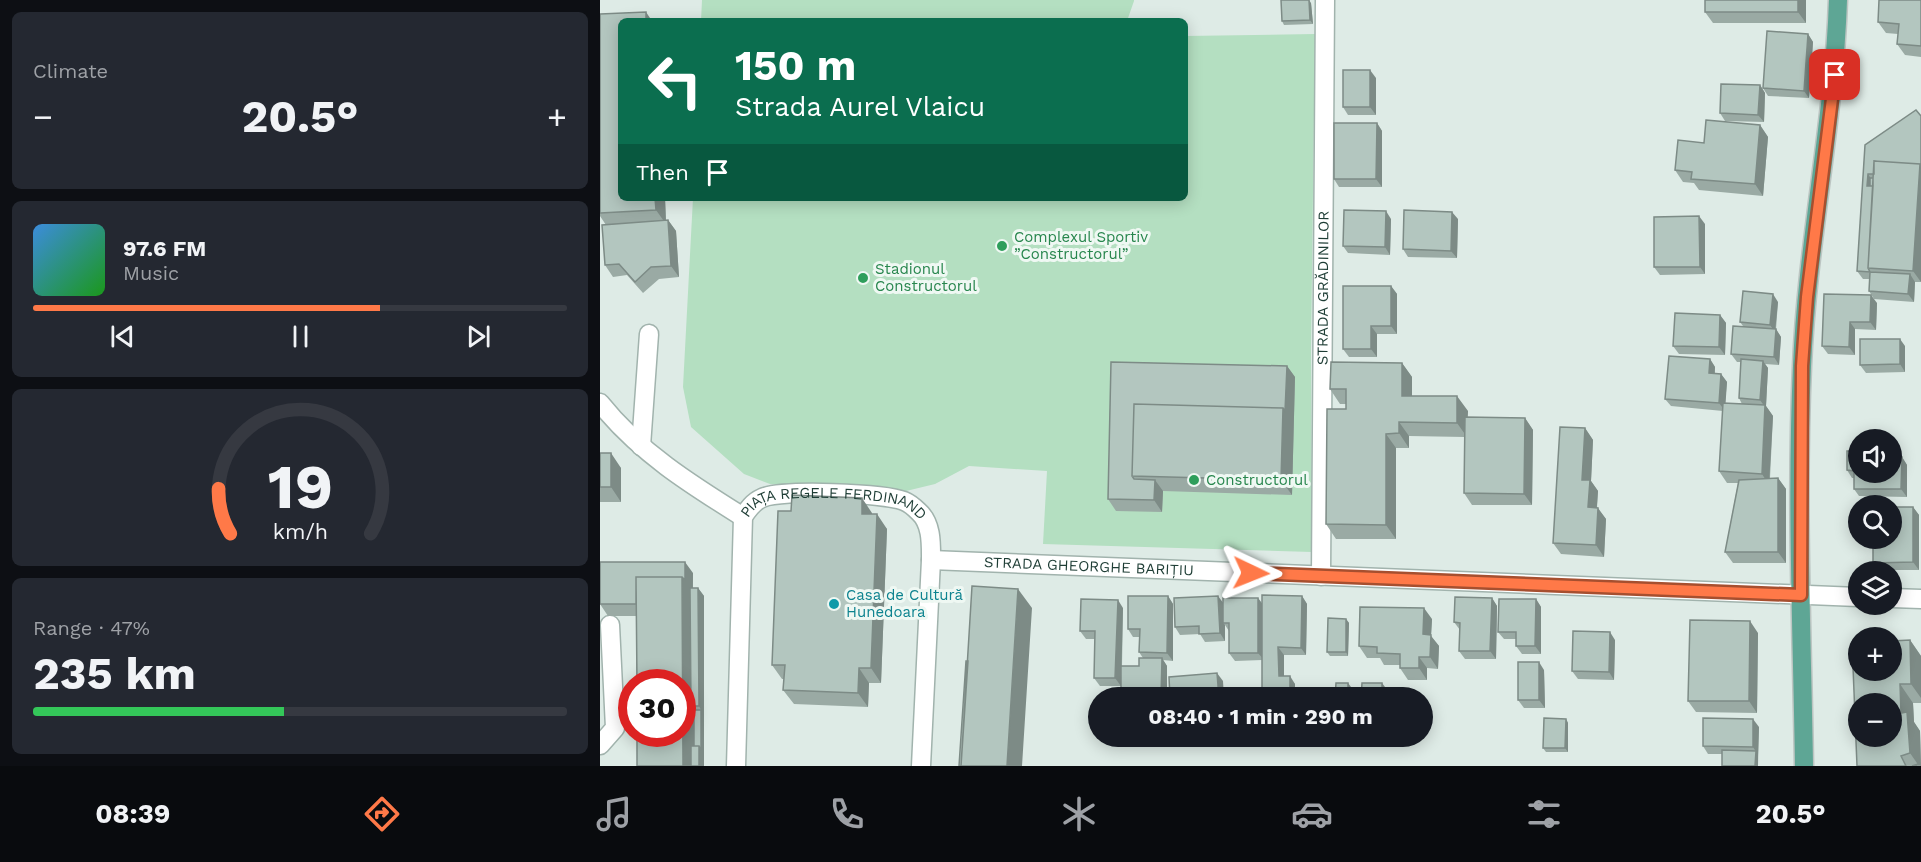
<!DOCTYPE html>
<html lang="en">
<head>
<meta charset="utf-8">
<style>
	:root { --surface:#171b24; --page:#242831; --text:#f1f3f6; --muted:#9ea1a6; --line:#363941; --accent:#ff7948 }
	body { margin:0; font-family:"Work Sans",sans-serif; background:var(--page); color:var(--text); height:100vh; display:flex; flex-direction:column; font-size:22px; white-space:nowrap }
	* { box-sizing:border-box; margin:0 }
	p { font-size:20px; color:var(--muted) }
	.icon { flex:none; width:33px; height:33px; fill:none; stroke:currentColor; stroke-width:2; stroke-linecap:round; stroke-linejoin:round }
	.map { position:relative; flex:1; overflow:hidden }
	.drawer { display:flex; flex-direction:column; gap:12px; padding:12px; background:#0d0f14; width:600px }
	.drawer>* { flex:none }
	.hud { position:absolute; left:18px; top:18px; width:570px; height:183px; border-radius:9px; box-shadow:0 3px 15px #0003; background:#0b6e4f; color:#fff; overflow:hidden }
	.fabs { position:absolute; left:1248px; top:429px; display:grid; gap:12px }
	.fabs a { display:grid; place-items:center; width:54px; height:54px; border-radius:50%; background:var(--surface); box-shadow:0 3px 15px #0003; font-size:30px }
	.speed { position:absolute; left:18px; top:669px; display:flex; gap:12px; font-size:30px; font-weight:700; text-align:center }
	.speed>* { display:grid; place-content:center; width:78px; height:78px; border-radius:50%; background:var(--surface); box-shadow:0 3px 15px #0003; line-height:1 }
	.speed .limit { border:9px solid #d22; background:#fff; color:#111 }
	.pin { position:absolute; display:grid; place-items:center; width:51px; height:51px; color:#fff; margin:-26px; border-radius:12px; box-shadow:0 3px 9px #0006 }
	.me { position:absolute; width:66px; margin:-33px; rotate:92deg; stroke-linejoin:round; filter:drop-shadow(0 0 4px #0008) }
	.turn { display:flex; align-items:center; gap:21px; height:126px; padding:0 18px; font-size:27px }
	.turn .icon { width:78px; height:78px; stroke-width:2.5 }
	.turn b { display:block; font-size:42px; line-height:51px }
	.then { display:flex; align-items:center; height:57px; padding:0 18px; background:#0003; gap:12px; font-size:22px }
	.big { font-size:45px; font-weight:700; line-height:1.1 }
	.drawer .card { flex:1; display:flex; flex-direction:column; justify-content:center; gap:9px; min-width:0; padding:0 21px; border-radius:9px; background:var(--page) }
	.drawer .dial { align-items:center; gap:0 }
	.dial svg { height:156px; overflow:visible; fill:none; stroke:var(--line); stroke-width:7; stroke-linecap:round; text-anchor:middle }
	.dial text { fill:var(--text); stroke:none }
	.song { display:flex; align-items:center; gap:18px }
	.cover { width:72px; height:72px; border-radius:9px; background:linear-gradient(135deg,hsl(210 70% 55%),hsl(120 70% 35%)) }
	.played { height:6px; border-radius:3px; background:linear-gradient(90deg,var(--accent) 65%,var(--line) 65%) }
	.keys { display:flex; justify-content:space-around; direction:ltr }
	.heat { display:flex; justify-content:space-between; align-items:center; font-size:33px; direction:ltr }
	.charge { height:9px; border-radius:4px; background:linear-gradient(90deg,#34c759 47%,var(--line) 0) }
	.trip { position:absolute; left:488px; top:687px; width:345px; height:60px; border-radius:30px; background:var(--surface); box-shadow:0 3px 15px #0003; font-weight:700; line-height:60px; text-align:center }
	.tabs { display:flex; height:96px; justify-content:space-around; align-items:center; background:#090b0e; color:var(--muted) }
	.tabs .icon { width:42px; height:42px }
	.tabs .active { color:var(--accent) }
	.tabs b { font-size:27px; color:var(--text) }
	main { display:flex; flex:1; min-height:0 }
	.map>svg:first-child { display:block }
</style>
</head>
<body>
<main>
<section class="drawer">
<div class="card"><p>Climate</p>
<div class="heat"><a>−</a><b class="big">20.5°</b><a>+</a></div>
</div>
<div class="card">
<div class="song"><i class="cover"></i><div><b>97.6 FM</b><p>Music</p></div></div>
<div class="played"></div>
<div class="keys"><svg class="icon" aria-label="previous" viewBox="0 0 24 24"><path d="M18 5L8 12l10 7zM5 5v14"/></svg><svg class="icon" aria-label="pause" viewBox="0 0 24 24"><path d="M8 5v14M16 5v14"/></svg><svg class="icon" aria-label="next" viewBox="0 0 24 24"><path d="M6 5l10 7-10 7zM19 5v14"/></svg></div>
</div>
<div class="card dial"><svg viewBox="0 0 100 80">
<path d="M14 69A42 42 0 1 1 86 69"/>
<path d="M14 69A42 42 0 0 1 8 46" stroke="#ff7948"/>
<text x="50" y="56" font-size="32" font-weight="700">19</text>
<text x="50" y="72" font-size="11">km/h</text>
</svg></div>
<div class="card"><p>Range · 47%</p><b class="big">235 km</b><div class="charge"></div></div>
</section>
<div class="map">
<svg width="1321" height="766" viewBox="0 0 1321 766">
	<rect width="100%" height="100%" fill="#deebe6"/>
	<path fill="#b4dfc1" d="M102 0H534V1L527 21H101Z
		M715 34 711 351 712 552 443 544 447 471 369 466 335 484 302 492 170 484 144 474 91 427 83 387 93 198H585V36Z"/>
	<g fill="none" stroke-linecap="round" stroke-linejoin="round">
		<g stroke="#a1b3ad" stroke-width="21">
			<g id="minor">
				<path d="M0 403C39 452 90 484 143 517"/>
				<path d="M41 446 49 334"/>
				<path id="s1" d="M331 560 1258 597"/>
				<path id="s2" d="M721 576 725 0"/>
				<path d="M1292 598 1321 599"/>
				<path d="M0 745 15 728 10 625"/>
				<path id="s3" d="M136 766 143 517C148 509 153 502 162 498 181 489 284 493 304 501 309 503 315 508 319 512 332 524 331 544 331 560L321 766"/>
			</g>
		</g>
		<g stroke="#bcc5c2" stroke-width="21">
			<path id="major" d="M1204 766C1202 633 1196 499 1202 366 1207 243 1234 123 1238 0"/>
		</g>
		<use href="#minor" stroke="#fff" stroke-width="18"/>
		<use href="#major" stroke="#5ea695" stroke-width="18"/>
	</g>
	<path fill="#9aaaa4" d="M1105 0H1206V23H1113L1105 12Z
		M1321 0V57L1305 55 1297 44 1298 34 1286 33 1278 22Z
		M711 3 713 24 684 25 682 21Z
		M1208 34 1213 42 1209 98 1168 96 1163 88Z
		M776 78V115H748L743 107Z
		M1160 85 1165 93 1164 122 1125 121 1120 113Z
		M1321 116V282H1315L1314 302 1274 299 1269 291 1270 279H1263L1257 271 1265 145Z
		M777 123 782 131V187H739L734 179Z
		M1160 125 1168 137 1163 196 1099 190 1094 183 1083 182 1075 170Z
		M65 198 66 220H68L76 231 79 277 59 279 43 293 27 275 13 277 5 265 6 225 0 216V213Z
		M791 219 790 255 748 253 743 246Z
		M858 219 857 258 808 257 803 249Z
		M1105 224V274L1060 275 1054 267Z
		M791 286 797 294V334H777V357H749L743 349Z
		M1224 294 1277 303 1276 330 1255 329V355L1228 354 1222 346Z
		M1178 302 1176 329 1181 337 1179 365 1165 364 1168 368 1166 406 1173 416 1170 478H1178L1186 489V563H1133L1125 552 1138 483H1127L1119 471 1123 411 1071 406 1065 399 1110 359 1115 367V374H1121L1127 382 1125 403 1142 404 1139 398 1141 362H1137L1131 354 1143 326 1140 322Z
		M1120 315 1126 323 1125 355 1079 354 1073 346Z
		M1305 346V372L1266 373 1260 365Z
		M511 362 687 366 695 377 692 495 563 491 562 512 516 511 508 499Z
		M802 363 812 377V396L868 411 867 417 925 418 933 430 932 505H872L864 493 865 437 809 436V448H796V539H736L726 524 746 409V404H740L730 389Z
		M985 428 993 440 991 481 998 491 997 508 1006 519 1004 557 961 554 953 543Z
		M1295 451V457H1302L1307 465V497L1259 496 1254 489V478H1252L1247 470Z
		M0 453 21 468V502H0Z
		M1313 507 1319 515V570H1279L1273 563Z
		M272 513V514L287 529 281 683H269L268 707 194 704 183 690 184 679H182L172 665Z
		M93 573V588H98L104 596V766H37L36 616H8L0 604Z
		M568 596 573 604V661L563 660 567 666V698H521V686H500L494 678 495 639H486L480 631 523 608 522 666H539L543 658 539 652 540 637H533L528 629Z
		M702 596 707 604 706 655H684V676L695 684V698H662V660L635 661 629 653V631L625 625V641L605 642 600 634 580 635 575 627 623 603 658 598 662 604Z
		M892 598 897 606 896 659H865L859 651 860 630 854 622Z
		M936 599 941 607V654H922L916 646V639H904L898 632Z
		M746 619 749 623 748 656H730L727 652Z
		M832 619 831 636 839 646 838 669 827 668V680H808L800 668V665H784L780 658H767L759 646Z
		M1158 633 1157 713 1096 712 1088 701Z
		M1015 640 1014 680 978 679 972 671Z
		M1310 640 1321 656V703H1313L1314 722 1320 731 1321 766H1257Z
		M944 670 945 708H924L918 700Z
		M966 719 968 723V752H946L943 748Z
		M1159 727 1158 766 1122 754H1108L1103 746Z
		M603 736H617V737L603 738Z
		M644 736H661V739H646Z
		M665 736H683V740L668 741Z
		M733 736H753V745H736L733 741Z"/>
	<path fill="#7d8b86" d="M709 0 711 3 713 24 710 20Z
		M1198 0H1206V23L1198 12Z
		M46 12 52 21H46Z
		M1208 34 1213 42 1209 98 1204 91Z
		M770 70 776 78V115L770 107Z
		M1160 85 1165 93 1164 122 1158 115Z
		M777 123 782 131V187L776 179Z
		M1160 125 1168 137 1163 196 1155 184Z
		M1320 164 1321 166V282L1313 271Z
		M1268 174 1273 182V190L1267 186Z
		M55 198H65L66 224 56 210Z
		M786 211 791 219 790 255 785 247Z
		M852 212 858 219 857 258 851 251Z
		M1099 216 1105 224V274L1100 267Z
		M68 220 76 231 79 277 71 266Z
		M1310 274 1315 282 1314 302 1308 294Z
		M791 286 797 294V334L791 326Z
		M1173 294 1178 302 1175 332 1170 325Z
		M1271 295 1277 303 1276 330 1270 322Z
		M1120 315 1126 323 1125 355 1119 347Z
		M1250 322 1255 329V355L1249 347Z
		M771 326 777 334V357L771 349Z
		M1176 329 1181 337 1179 365 1174 357Z
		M1300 339 1305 346V372L1300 364Z
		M1110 359 1115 367 1114 381 1109 373Z
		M1163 361 1168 368 1166 406 1173 416 1169 485 1162 474 1165 407 1160 400Z
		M802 363 812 377V410L802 396Z
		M687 366 695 377 692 495 681 480 683 408Z
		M1121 374 1127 382 1125 411 1119 403Z
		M857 396 868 411 867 437 857 423Z
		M925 418 933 430 932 505 924 494Z
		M799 422 809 436V448L799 433Z
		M985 428 993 440 991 481 998 491 996 518 988 507 982 480Z
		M786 434 796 448V539L786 525Z
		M1292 447 1295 451V465L1292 460Z
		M11 453 21 468V502L11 487Z
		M1302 457 1307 465V497L1301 489Z
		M1178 478 1186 489V563L1178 552Z
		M555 480 563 491 562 512 554 500Z
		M262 498 272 513V528L262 514Z
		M1313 507 1319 515V570L1313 562Z
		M998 508 1006 519 1004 557 996 545Z
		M277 514 287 529 281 683 271 668Z
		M85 562 93 573 91 706 96 714V766H83L82 577Z
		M98 588 104 596V754L101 750V710L99 706Z
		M418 589 432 608 422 766H407Z
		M568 596 573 604V661L567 653Z
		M618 596 624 604 623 623 625 625V641L620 633Z
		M702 596 707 604 706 655 701 648Z
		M658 598 664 606V660L658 653Z
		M892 598 897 606 896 659 890 651Z
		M936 599 941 607V654L935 646Z
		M518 600 523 608 521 686 515 678Z
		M824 608 832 619 831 636 839 646 838 669 830 657 823 634Z
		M746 619 749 623 748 656 746 652Z
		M1150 621 1158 633 1157 713 1149 701Z
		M1010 632 1015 640 1014 680 1009 672Z
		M1310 640 1321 656V698L1311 684Z
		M678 647 684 655V684L679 676Z
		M819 657 827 668V680L819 668Z
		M562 658 567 666V698H561Z
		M939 662 944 670 945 708 939 700Z
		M259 668 269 683 268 707 258 693Z
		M617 673 623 681 624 698H619Z
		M690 676 695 684V698H694L690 692Z
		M748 683 751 687V698H748Z
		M782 683 785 687 784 698H782Z
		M1300 684 1313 703 1314 722 1320 731 1321 766H1319L1310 753 1301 713Z
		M966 719 968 723V752L965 748Z
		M1153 719 1159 727 1158 755 1153 747Z
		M750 736H753V745L750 741Z
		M99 746 104 754V766H99Z
		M1156 751 1158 755V766H1155Z"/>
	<path fill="#b3c6bf" stroke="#7d8b86" stroke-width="1.5" fill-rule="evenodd" d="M681 0H709L710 20 682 21Z
		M1105 0H1198V12H1105Z
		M1279 0H1321V46L1297 44 1299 24 1278 22Z
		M46 12V21H21V198H55L56 210 0 213V14Z
		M1167 31 1208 34 1204 91 1163 88Z
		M743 70H770V107H743Z
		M1121 84 1160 85 1158 115 1120 113Z
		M1316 110 1321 116V166L1320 164 1274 161V174H1268L1267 186H1273L1268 268 1270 272 1257 271 1265 145Z
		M1106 120 1160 125 1155 184 1091 179 1092 172 1075 170 1078 140 1104 143Z
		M734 123H777L776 179H734Z
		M1274 161 1320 164 1313 271 1268 268Z
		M1270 178H1273V186H1270Z
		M744 210 786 211 785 247 743 246Z
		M804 210 852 212 851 251 803 249Z
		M1099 216 1100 267H1054V217Z
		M68 220 71 266 51 267 35 282 19 264 5 265 2 225Z
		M1270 272 1310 274 1308 294 1269 291Z
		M743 286H791V326H771V349H743Z
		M1143 291 1173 294 1170 325 1140 322Z
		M1224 294 1271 295 1270 322H1250L1249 347 1222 346Z
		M1075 313 1120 315 1119 347 1073 346Z
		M1133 326 1176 329 1174 357 1131 354Z
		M1260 339H1300V364L1260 365Z
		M1069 356 1110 359 1109 373 1121 374 1119 403 1065 399Z
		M1141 359 1163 361 1160 400 1139 398Z
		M511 362 687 366 685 411 683 408 534 404 532 476 534 479 555 480 554 500 508 499Z
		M731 362 802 363V396H857V423L799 422V433L786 434V525L726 524 727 409H746V389H730Z
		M1123 403 1165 405 1162 474 1119 471Z
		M534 404 683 408 681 480 532 476Z
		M865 417 925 418 924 494 864 493Z
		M960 427 985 428 982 480H990L988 507 998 508 996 545 953 543Z
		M1247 451H1258V472H1292V457H1302L1301 489H1254V471L1247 470Z
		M0 453H11V487H0Z
		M1178 478V552H1125L1139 480Z
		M192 495 262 498V514H277L271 668H259L258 693 183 690 185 665H172L178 511H191Z
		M1292 507H1313V562L1273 563V538H1292Z
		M0 562H85V580L82 577H36V604H0Z
		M36 577H82L83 766H37V734H82V682H37Z
		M372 586 418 589 407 766H361Z
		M90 588H98L99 706H91Z
		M662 595 702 596 701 648 678 647 679 676H690V692H677L678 698H662Z
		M528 596H568L567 653 539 652 540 629H528Z
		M618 596 620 633 599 634V626L575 627 574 598Z
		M855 597 892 598 890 651H859L860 623 854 622Z
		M623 598H658V653H629V623H623Z
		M481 599 518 600 515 678H494L495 631H480Z
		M899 599H936L935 646H916V632H898Z
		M760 607 824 608 823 634 831 635 830 657H819V668H800V654L777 653V647L759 646Z
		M728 618 746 619V652H727Z
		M1090 620 1150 621 1149 701H1088Z
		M973 631 1010 632 1009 672 972 671Z
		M1310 640 1311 684H1300L1301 713 1307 712 1310 753 1301 756 1306 766H1257L1252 642H1258V670H1292V641ZM1258 704H1292V736H1258Z
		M539 658H562L561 698H521V666H539Z
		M366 661H368L361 766H359Z
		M918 662H939V700H918Z
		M617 673 619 698H570L569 677Z
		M736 683H748V698H735Z
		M762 683H782V698H761Z
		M94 710H101V750L99 746H94Z
		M944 718 966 719 965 748H943Z
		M1103 718 1153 719V747L1103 746Z
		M733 736H750V741H733Z
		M91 746H99V766H91Z
		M1122 750 1156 751 1155 766H1122Z
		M1321 763V766H1312Z"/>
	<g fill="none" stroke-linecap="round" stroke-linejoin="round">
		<g stroke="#a64f2f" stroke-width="15">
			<path id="route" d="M651 573 1201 595 1202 366 1207 297 1235 75"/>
		</g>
		<use href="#route" stroke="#ff7948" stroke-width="10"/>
	</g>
	<g fill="#2e9e5b" stroke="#eff8f3" stroke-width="2">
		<circle cx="402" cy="246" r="6"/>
		<circle cx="263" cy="278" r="6"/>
		<circle cx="594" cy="480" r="6"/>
	</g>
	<circle fill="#0f9aa8" stroke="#eff8f3" stroke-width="2" cx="234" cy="604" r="6"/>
	<g text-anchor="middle" stroke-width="6" stroke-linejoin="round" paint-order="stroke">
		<g font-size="15" fill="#27864d" stroke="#eff8f3" text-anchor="start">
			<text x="414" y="242">Complexul Sportiv<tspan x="414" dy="17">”Constructorul”</tspan></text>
			<text x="275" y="274">Stadionul<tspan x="275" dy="17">Constructorul</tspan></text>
			<text x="606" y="485">Constructorul</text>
		</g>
		<g font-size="15" fill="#1e3d35" stroke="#eff8f3">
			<text dy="5" stroke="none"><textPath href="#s2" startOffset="288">STRADA GRĂDINILOR</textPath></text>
			<text dy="5" stroke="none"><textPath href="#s3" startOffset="348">PIAȚA REGELE FERDINAND</textPath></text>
			<text dy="5" stroke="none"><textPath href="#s1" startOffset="158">STRADA GHEORGHE BARIȚIU</textPath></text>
		</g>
		<g font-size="15" fill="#0d838f" stroke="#eff8f3" text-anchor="start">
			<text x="246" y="600">Casa de Cultură<tspan x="246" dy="17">Hunedoara</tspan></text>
		</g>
	</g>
</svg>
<div class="fabs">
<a><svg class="icon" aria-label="sound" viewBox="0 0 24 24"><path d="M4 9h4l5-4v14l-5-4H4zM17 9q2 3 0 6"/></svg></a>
<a><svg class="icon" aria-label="search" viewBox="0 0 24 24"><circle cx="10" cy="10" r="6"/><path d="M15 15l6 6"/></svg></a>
<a><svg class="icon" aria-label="layers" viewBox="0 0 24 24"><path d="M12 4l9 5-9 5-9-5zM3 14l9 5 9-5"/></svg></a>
<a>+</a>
<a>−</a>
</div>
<div class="speed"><div class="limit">30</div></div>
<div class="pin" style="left:1235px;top:75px;background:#d93025"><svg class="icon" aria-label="arrive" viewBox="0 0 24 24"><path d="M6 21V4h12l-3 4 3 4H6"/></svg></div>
<svg class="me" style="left:651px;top:573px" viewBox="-20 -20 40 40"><path d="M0-17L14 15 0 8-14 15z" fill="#ff7948" stroke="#fff" stroke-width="4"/></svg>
<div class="trip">08:40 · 1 min · 290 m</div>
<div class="hud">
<div class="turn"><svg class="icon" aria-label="left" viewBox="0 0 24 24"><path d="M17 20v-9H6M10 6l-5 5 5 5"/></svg><div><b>150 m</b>Strada Aurel Vlaicu</div></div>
<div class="then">Then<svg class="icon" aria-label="arrive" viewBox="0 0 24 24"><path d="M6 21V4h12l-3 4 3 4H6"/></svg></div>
</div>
</div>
</main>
<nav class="tabs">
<b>08:39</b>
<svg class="icon active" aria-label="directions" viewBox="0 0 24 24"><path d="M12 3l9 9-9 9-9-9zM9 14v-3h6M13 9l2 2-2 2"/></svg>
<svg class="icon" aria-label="music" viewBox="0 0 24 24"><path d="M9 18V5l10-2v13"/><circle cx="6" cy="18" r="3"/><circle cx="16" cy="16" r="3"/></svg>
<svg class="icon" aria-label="phone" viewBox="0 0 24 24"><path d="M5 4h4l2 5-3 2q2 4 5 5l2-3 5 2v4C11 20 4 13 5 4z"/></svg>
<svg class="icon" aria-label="climate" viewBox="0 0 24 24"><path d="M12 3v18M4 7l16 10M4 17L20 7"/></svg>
<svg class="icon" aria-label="car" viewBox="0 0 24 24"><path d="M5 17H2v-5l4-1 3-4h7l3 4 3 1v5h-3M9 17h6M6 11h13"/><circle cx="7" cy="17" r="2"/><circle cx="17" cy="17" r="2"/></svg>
<svg class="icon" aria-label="filters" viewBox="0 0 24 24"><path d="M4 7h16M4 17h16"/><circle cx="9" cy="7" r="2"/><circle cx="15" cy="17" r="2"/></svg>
<b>20.5°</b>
</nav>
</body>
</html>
